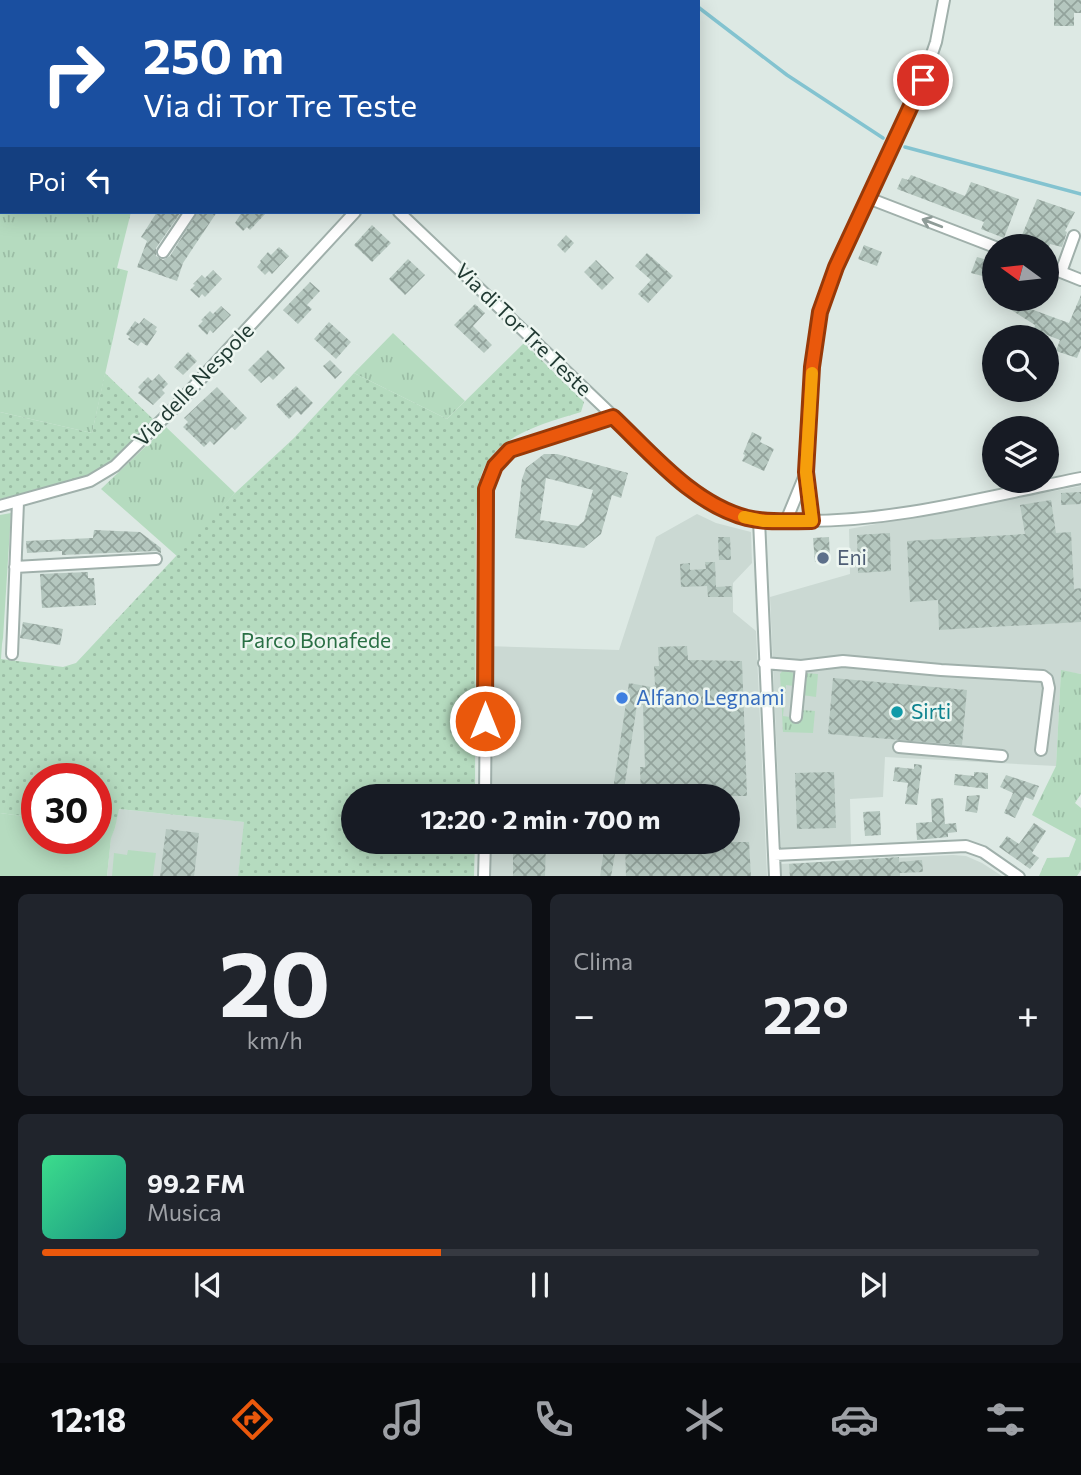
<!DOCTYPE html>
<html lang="it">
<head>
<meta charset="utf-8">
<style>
	:root { --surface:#171b24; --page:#20242c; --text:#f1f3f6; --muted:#9ea1a6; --line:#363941; --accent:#ea580c }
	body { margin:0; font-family:Commissioner,sans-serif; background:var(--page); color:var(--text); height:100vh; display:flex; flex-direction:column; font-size:26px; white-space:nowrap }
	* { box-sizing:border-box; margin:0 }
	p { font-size:23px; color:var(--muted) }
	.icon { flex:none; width:38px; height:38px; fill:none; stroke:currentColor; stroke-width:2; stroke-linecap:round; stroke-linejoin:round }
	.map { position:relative; height:876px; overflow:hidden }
	.details { display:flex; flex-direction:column; gap:18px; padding:18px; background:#0d0f14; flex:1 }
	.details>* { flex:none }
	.hud { position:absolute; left:0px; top:0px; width:700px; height:214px; box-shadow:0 4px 18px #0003; background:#1a4fa0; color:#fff; overflow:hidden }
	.needle { width:46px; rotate:285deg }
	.tools { position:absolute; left:982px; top:234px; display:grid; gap:14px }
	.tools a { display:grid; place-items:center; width:77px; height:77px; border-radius:50%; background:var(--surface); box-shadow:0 4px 18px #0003; font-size:35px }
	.speed { position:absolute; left:21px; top:763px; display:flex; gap:14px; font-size:35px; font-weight:700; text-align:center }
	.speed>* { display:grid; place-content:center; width:91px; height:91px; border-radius:50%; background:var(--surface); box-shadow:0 4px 18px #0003; line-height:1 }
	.speed .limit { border:10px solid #d22; background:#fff; color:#111 }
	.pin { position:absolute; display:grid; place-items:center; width:60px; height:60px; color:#fff; margin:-30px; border:4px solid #fff; border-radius:50%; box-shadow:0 2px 7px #0007 }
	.me { position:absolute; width:77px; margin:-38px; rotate:0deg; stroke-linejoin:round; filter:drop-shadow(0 0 5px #0008) }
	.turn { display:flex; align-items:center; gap:24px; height:147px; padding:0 28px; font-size:32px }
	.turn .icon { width:91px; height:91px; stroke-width:2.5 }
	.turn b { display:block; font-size:49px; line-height:60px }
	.then { display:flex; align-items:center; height:66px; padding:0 28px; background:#0003; gap:14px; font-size:26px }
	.big { font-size:52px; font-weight:700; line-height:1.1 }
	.details .card { flex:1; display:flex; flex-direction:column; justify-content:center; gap:10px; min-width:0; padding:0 24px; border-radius:10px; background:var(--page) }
	.details .dial { align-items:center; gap:0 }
	.dial b { font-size:91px; line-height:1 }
	.song { display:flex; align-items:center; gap:21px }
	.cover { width:84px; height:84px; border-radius:10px; background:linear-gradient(135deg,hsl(150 70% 55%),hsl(170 70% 35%)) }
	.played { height:7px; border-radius:4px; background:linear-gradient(90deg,var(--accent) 40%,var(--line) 40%) }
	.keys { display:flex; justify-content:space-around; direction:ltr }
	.heat { display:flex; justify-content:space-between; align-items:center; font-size:38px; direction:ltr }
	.details .tiles { flex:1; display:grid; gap:18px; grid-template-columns:1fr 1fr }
	.card:last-child { grid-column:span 2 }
	.trip { position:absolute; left:341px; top:784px; width:399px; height:70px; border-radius:35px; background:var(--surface); box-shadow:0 4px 18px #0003; font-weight:700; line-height:70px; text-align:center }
	.tab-bar { display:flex; height:112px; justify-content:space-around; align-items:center; background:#090b0e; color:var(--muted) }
	.tab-bar .icon { width:49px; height:49px }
	.tab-bar .on { color:var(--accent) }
	.tab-bar b { font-size:32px; color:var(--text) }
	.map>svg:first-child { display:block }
</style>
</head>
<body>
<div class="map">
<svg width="1081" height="877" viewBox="0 0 1081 877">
	<defs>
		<pattern id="grass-tufts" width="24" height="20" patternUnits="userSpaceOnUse" patternTransform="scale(1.75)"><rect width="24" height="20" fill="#b5dbbf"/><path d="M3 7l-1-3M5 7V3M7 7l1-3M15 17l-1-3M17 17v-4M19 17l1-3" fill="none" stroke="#9bbda5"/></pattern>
		<pattern id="park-dots" width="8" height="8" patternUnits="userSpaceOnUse" patternTransform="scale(1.75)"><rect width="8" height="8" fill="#b5dbbf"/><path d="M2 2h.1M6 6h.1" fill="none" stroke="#9bbda5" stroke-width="1.8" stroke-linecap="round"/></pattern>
		<pattern id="building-cross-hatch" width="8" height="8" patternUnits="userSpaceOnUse" patternTransform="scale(1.75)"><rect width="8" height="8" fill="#b5c7bf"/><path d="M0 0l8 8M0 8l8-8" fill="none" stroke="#93a39c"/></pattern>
	</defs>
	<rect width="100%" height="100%" fill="#dde9e4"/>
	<path fill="#cbd9d3" d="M1081 486V674L1061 671 1056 766 885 757 883 797 850 799 851 845 781 849 770 597 850 574 849 529Z
		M697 514 716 523 751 532 752 563 733 583V612L756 631 767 876 484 877 485 842H728V796H485V646L619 650 656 537Z
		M118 809 245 822 238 876 107 877 111 837 115 828Z
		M953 855 966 856 982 863 1002 876H781L780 864Z"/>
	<path fill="url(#grass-tufts)" d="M0 0 147 2H2V212H131L117 268 128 271 92 433 0 412Z
		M393 333 465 401 447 419 354 373Z
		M166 427 235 493 178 557 101 489Z
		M783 670 794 673 793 686 786 685 783 716 790 717V721H799L801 710 815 711 813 733 783 732 780 674Z
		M1061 670 1081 674V794L1075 803 1081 808V870L1077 876H1039L1047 858 1069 857 1076 839 1032 815 1056 766Z
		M804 673 818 674 816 697 802 695Z"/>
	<path fill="url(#park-dots)" d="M524 343 584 402 581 412C543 424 490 436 480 480 477 493 477 507 476 519L475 796H354V842H475L474 876H238L244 822 119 809 115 828 96 826V779H37V818L0 813V644H2L1 659 63 667 76 663 235 493 294 438 354 373 447 419Z
		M105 373 154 420 107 465 85 478 0 499V412L92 433Z"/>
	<path fill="#b5dbbf" d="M11 513 3 638 2 644H0V515Z
		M0 813 37 818V838H96V824L112 826 115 828 111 838 107 876H0Z
		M128 850 156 853 153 876H112L114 853 127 855Z"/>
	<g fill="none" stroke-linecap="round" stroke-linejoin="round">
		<path stroke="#83c3d0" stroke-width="3.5" d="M689 0 691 2
			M698 7 787 75 883 138
			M905 147 1081 194"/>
	</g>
	<path fill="url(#building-cross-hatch)" fill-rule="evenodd" d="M1054 0H1081V13H1074V26H1054Z
		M911 175 965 196 971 182 1019 199 1004 238 981 229 984 222 897 189 902 178 908 180Z
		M1037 199 1075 212 1065 231 1067 232 1062 247 1050 244 1049 247H1017Z
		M157 212H181L156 248V256L163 260 170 256 198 212H217L183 263 177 281 137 267 147 241 141 237Z
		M242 212H267L250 230 247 227 243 231 235 223Z
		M372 225 391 243 372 262 354 245Z
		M566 235 574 243 565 253 557 245Z
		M864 245 882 252 877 266 858 259Z
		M279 247 289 256 272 274 269 271 265 275 257 267 261 262 260 261 268 252 271 255Z
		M647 253 673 276 648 303 638 294 651 280 635 266Z
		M977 257 994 262V279L971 273Z
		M408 259 425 275 405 295 389 279Z
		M596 260 614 278 602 290 584 272Z
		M213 270 222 279 205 297 202 294 199 298 190 290 195 285 193 284 202 275 205 278Z
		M310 282 320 291 307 305 312 309 298 324 283 310Z
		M1081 295V348L1077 358 1056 351 1060 340 1034 330 1035 325 994 299H1023L1031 303 1028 308 1069 323Z
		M475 304 485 313 473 326 492 345 484 353 454 325Z
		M221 306 231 315 213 333 210 330 207 335 198 326 203 321 201 320 210 311 213 314Z
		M144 318 157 327 155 330 157 331 147 346 141 342 138 346 128 339 130 337 126 334 135 321 139 324Z
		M329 322 351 342 336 359 314 339Z
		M268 350 285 368 273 380 269 376 261 383 248 370Z
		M188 352 197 361 183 375 174 367Z
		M330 360 342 372 335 379 323 366Z
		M159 374 168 384 162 390 165 393 153 405 138 393 141 390 138 387 148 377 152 381Z
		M296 386 313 403 301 415 297 411 289 419 276 405Z
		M217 387 247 418 235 430 232 427 214 445 210 441 204 447 183 427 188 422 184 418Z
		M752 432 762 437 760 442 774 449 764 471 742 461 745 455 743 454Z
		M544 454H557L628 473 621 498 612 495 601 534 584 548 515 538 522 479 526 468ZM546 478 593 490 584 521 578 526 540 520Z
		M1081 492V504L1061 505V493Z
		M1051 500 1056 533 1071 532 1074 589 1081 588V622L939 630 938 600 910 602 907 541 1025 534 1020 505Z
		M94 530 140 532 161 548V553L156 551 62 555V551L27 553 26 541 93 538Z
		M890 533 891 571 858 573 857 535Z
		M718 537H730L731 560H719Z
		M829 537 830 561 815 562 813 538Z
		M705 562H715L716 587 732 586V597H708L707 586 681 587 680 564 690 563V570L706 569Z
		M88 572V578H94L96 605 42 608 40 574Z
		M23 622 63 629 60 645 20 638Z
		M687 646 688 660 742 661 747 796H641L640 767H645L643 705H637L623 796H612L629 683 651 687 655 685 654 666H659L658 647Z
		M833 678 967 690 962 745 828 734Z
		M914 764 922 765 917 805 905 804 908 783 893 781 895 767 914 769Z
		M834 772 836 828 797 829 795 773Z
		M974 772 988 773V789L954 785 955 774 974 776Z
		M1006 775 1039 786 1033 800 1025 797 1015 818 1004 813 1013 793 1000 787Z
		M980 795 977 813 965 811 967 796Z
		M943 798 945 824 956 823 957 832 948 833V837L917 840 916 823 932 822 931 799Z
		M880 811 881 835 865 836 863 812Z
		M1034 823 1046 831 1032 853 1039 858 1030 869 999 847 1007 836 1019 844Z
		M166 829 199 833 194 877H160Z
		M513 842H546L545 877H513Z
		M605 842H617L611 877H600Z
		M625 842H749L751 877H626Z
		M899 857V862L922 860 923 872 900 873V877H790L789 864Z"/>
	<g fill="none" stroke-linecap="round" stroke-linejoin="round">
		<g stroke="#a0b0ab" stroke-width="14">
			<path id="minor" d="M176 0 177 2
				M868 198 995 247
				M399 212 675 475C696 493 721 511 748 518 765 522 784 521 801 521 896 522 989 496 1081 478
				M163 252 190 212
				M1046 266 1081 280
				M1061 272 1074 236
				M0 506 90 481 115 466 173 409 355 212
				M759 520 775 877
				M786 521 805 475
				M812 521 806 472 814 346 821 305 841 256 923 80 936 42 944 0
				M15 567 156 559
				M12 654 18 502
				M764 663 801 666 843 661 941 670 1043 676 1047 679 1049 688 1041 750
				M796 717 801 666
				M899 747 1002 756
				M485 796 488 481 495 466 510 450 613 417
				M774 855 966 846 983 852 1019 877
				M484 877 485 842"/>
		</g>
		<use href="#minor" stroke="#fff" stroke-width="10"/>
	</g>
	<defs><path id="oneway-shaft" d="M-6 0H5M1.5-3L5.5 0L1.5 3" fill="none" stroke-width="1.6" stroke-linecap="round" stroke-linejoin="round" transform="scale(1.75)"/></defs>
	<use stroke="#8f9c98" href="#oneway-shaft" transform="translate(932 223) rotate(-159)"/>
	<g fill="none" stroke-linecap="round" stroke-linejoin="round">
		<g stroke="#983908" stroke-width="18">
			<path id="route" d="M485 721 486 489 495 466 510 450 613 417C652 454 693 504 747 518 768 523 791 521 812 521L806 472 812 367 820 312 836 267 923 80"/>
		</g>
		<use href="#route" stroke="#ea580c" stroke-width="12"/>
		<path stroke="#f59e0b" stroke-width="12" d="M744 517 764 521H812L806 472 812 373"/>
	</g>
	<circle fill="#5c6f8a" stroke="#edf6f1" stroke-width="2.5" cx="823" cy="558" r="7"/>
	<circle fill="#3f7fe0" stroke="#edf6f1" stroke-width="2.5" cx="622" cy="698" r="7"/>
	<circle fill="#0f9aa8" stroke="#edf6f1" stroke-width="2.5" cx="897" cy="712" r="7"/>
	<g text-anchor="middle" stroke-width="5" stroke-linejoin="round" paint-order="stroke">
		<g font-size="21" fill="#1f3831" stroke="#edf6f1">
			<text transform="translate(523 330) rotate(44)" y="7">Via di Tor Tre Teste</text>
			<text transform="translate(194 385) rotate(-46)" y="7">Via delle Nespole</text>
		</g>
		<g font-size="21" fill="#4e5e75" stroke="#edf6f1" text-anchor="start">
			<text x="837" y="565">Eni</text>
		</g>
		<g font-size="21" fill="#296f44" stroke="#edf6f1">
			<text x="316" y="648">Parco Bonafede</text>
		</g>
		<g font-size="21" fill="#366cbe" stroke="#edf6f1" text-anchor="start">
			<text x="636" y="705">Alfano Legnami</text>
		</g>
		<g font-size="21" fill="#0d838f" stroke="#edf6f1" text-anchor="start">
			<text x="911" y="719">Sirti</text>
		</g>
	</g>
</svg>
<div class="tools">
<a><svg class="needle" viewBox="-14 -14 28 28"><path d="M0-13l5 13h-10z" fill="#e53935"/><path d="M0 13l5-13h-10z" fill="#9ea1a6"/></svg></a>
<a><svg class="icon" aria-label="search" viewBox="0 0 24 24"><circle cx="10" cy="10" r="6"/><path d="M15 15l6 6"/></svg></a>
<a><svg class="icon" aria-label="layers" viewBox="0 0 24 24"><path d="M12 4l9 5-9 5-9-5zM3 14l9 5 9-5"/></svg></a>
</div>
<div class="speed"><div class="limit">30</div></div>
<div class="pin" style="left:923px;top:80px;background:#d93025"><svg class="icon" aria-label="arrive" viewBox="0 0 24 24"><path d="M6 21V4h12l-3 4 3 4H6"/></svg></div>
<svg class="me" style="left:485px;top:721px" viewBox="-20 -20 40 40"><circle r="17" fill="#ea580c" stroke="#fff" stroke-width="3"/><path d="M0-11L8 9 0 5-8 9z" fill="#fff"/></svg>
<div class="trip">12:20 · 2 min · 700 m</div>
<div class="hud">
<div class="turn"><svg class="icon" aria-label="right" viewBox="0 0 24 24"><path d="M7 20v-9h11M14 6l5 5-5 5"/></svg><div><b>250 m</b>Via di Tor Tre Teste</div></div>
<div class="then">Poi<svg class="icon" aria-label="left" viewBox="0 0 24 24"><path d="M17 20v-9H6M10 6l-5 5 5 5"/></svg></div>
</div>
</div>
<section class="details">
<div class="tiles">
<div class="card dial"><b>20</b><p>km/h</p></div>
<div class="card"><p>Clima</p>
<div class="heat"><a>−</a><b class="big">22°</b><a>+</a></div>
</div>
<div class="card">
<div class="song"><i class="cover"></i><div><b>99.2 FM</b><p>Musica</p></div></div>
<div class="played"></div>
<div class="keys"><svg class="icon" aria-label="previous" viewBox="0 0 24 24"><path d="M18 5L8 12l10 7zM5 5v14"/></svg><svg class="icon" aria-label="pause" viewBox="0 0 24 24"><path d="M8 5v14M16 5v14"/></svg><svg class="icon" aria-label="next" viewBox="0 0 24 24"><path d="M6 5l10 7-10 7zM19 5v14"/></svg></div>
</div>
</div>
</section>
<nav class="tab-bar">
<b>12:18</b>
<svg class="icon on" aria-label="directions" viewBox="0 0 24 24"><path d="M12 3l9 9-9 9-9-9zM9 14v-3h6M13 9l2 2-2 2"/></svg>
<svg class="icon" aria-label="music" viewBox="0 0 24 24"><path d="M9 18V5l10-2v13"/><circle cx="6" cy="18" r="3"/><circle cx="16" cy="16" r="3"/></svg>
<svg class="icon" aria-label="phone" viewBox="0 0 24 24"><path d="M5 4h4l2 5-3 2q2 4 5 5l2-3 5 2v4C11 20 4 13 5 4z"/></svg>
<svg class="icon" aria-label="climate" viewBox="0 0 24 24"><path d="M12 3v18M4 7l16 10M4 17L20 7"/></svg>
<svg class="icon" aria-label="car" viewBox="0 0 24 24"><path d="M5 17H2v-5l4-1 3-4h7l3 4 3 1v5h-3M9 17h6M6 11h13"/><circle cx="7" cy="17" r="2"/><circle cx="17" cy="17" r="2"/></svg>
<svg class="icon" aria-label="filters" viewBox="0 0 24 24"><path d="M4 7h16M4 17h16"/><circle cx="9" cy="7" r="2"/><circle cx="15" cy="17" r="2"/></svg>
</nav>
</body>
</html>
